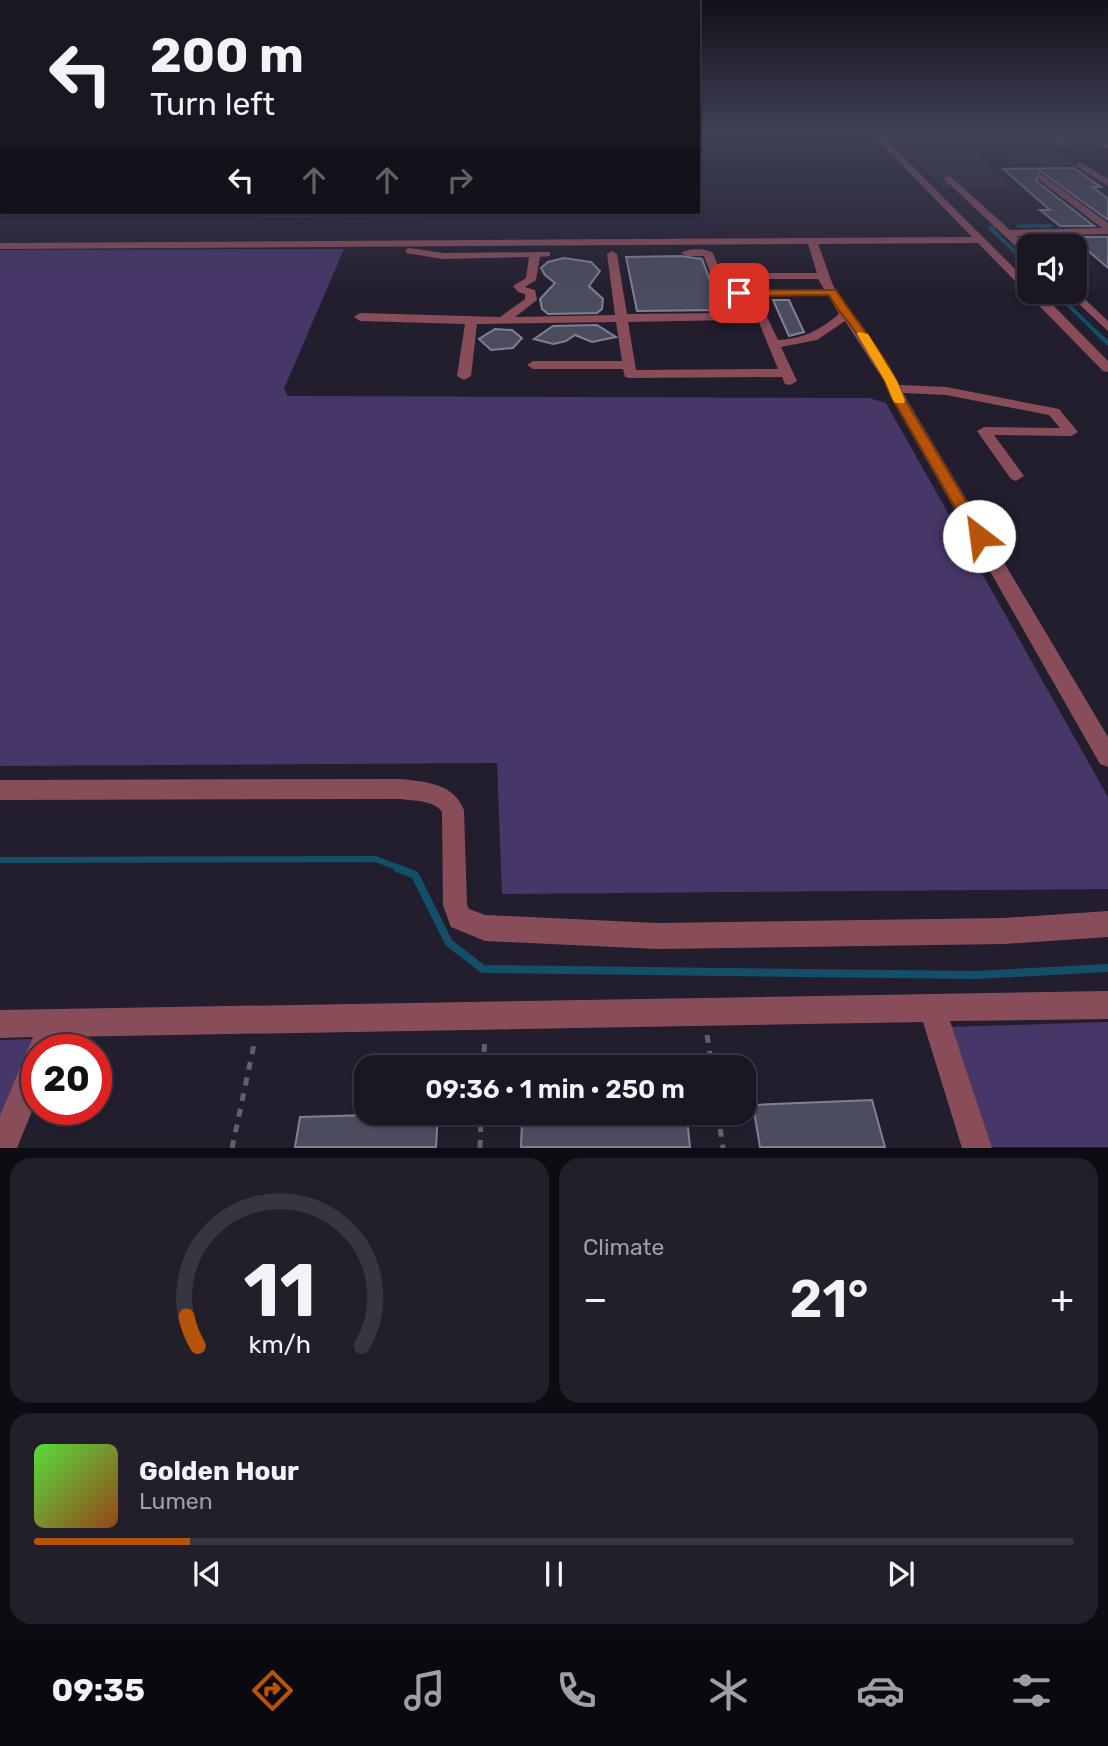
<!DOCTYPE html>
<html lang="en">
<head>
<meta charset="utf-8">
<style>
	:root { --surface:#1a1622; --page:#231f2a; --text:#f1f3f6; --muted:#9f9fa5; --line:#383540; --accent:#b45309 }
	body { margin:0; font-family:Rubik,sans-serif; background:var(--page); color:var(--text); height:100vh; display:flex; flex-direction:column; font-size:26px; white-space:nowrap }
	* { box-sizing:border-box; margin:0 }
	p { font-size:23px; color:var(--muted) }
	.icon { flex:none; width:38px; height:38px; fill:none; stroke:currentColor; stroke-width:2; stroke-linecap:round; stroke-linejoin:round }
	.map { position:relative; height:1148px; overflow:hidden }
	.sheet { display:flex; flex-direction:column; gap:10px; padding:10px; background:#0e0c13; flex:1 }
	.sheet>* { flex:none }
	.banner { position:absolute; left:0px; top:0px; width:700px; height:214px; box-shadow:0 2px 5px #0004,0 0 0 2px var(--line); background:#1a1622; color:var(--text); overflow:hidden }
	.controls { position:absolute; left:1017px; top:234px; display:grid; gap:14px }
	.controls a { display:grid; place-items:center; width:70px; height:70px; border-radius:14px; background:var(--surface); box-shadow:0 2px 5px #0004,0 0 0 2px var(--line); font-size:35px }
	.speed { position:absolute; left:21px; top:1034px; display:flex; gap:14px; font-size:35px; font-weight:700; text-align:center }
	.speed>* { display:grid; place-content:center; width:91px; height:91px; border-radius:50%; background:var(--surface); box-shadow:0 2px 5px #0004,0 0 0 2px var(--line); line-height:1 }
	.speed .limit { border:10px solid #d22; background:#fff; color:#111 }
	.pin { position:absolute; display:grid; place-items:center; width:60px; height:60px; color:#fff; margin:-30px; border-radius:14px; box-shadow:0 4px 10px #0006 }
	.me { position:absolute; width:77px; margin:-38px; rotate:330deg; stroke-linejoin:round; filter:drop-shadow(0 0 5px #0008) }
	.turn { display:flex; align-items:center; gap:24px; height:147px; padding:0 35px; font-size:32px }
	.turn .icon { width:91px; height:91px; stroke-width:2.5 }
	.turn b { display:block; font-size:49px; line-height:60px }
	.lanes { display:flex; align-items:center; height:66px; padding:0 35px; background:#0003; justify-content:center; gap:35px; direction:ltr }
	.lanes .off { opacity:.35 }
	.big { font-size:52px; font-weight:600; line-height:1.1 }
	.sheet .tile { flex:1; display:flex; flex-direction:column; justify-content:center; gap:10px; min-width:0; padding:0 24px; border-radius:21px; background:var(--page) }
	.sheet .dial { align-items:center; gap:0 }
	.dial svg { height:182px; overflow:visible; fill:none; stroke:var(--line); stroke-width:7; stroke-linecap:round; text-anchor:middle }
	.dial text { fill:var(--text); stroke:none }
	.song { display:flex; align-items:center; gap:21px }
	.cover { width:84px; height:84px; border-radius:10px; background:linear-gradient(135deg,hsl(110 70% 55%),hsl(20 70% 35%)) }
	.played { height:7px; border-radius:4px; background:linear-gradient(90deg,var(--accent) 15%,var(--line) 15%) }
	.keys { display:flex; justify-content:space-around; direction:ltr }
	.heat { display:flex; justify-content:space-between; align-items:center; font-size:38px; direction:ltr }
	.sheet .tiles { flex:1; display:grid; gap:10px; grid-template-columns:1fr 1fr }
	.tile:last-child { grid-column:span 2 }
	.trip { position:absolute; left:354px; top:1055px; width:402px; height:70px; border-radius:21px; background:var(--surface); box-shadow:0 2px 5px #0004,0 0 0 2px var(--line); font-weight:600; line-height:70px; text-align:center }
	.tabs { display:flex; height:112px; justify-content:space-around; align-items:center; background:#0a090e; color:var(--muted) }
	.tabs .icon { width:49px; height:49px }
	.tabs .selected { color:var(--accent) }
	.tabs b { font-size:32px; color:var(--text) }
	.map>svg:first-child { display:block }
</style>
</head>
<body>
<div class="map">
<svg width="1108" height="1148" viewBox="0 0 1108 1148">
	<rect width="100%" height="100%" fill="#231e2e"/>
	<path fill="#2d263c" d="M886 133H1108V144H1099L1104 149H1055L1074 165 1018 162 1005 153H976L1013 188 944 189Z"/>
	<path fill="#473668" d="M0 135 2 212H224L216 214H0Z
		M258 212H469L455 216 263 217 257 214Z
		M344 249 284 389 288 396 869 398 886 403 1108 797V889L502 894 497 763 0 766V250Z
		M1108 1022V1147H988L948 1027Z
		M36 1039 0 1125V1040Z"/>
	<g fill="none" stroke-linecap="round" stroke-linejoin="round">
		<path stroke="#144f69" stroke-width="3.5" d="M1018 226H1051
			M994 228H990L1029 265
			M1055 292 1097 333"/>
		<path stroke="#144f69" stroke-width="4.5" d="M1095 331 1108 343"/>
		<path stroke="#144f69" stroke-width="6" d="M0 860 376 859 401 869"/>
		<path stroke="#144f69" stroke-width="8" d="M397 868 415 875 449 943 483 969 976 975 1108 968"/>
	</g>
	<path fill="#4c4c5f" stroke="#808095" stroke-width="2" d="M1074 168 1101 187H1093L1108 199V220L1040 171 1036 181 1094 226H1060L1040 210H1050L1003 169Z
		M1073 237H1108V268L1086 249Z
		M681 256 702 259 721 310 637 311 626 257Z
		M564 258 591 262 600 271 589 286 603 299 602 309 597 313 548 314 542 309 540 299 555 283 545 275 541 268 548 262Z
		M773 300H789L804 332 789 336Z
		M597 325 616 337 592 342 575 335 566 341 553 344 534 339 553 326Z
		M495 329 512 330 522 338 513 348 491 350 479 339Z
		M872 1100 885 1147H760L753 1105Z
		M438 1113 436 1147H295L300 1117Z
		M687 1118 690 1147H521L522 1121Z"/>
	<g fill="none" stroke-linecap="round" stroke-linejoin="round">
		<path stroke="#635f6d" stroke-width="5" stroke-dasharray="8 8" stroke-linecap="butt" d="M707 1035 712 1068
			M483 1068 485 1038
			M718 1113 723 1148
			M232 1148 255 1040
			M480 1148 481 1113"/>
		<path fill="#894d59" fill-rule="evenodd" d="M871 133H879L1029 283V292H1040L1108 361V372L1103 371 978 243 818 244C828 268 832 292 849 313 868 334 887 359 899 385L946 387 1059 409 1078 432 1071 436 994 435 1024 476 1016 481 1011 479 977 431 984 427 1060 428 1049 415 946 395 903 393 1108 737V767L1100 764 890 396 884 381 845 321 817 340 781 347 797 381 790 385 785 384 782 377 630 378 625 377 623 369H533L527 365 533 361H622L616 322 477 324 471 376 464 380 457 376 465 324 360 321 354 317 360 313 500 317 525 299V294L518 292 513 286 526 278 529 257 443 259 406 253V249L410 248 443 253 550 252V256L540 257 536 280 525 287 535 290 537 300 515 317 615 315 607 254 612 251 617 254 627 314 725 313 704 256H686L681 253C688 248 706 248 713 253L737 313 766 315 778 340C803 339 820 330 839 314L828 295 739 296 733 293 727 276 732 273H817L808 244 0 249V243L972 237ZM739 279H818L824 289 743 290ZM732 320H758L778 369 636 370 628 322Z
			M1042 133H1051L1069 145 1062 147Z
			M1082 133H1091L1108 144V149Z
			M1079 162 1108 179V186L1076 166Z
			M1041 174 1108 223V234L1016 236 1029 248V256L1025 255 943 178 950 176 1010 230 1102 228 1038 179Z
			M1075 290 1108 321V331L1066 292H1074Z
			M400 779C427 782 453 783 464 810L467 905 469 909 485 915 657 923 1004 918 1108 911V937L1004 944 657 949 485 941 451 927 443 905 442 812C434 800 414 801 400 799L0 800V780Z
			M1108 991V1019L950 1021 992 1148H962L923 1022 61 1037 56 1050H37V1099L17 1148H0V1116L33 1037 0 1038V1010Z"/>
	</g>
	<linearGradient id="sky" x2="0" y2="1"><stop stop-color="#131019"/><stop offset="0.45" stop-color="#3f4157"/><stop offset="1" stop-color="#3f4157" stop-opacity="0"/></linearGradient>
	<rect width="1108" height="294" fill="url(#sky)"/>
	<path fill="#b45309" stroke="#753606" stroke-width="2" d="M836 290C858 325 888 356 903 396L987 536 985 540H974L891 396C882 373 867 347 852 327 843 315 837 310 829 295L739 296 734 293 739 290Z"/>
	<path fill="#f59e0b" d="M858 332 868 334 897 381 905 400 904 403H895L893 400 885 381 857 334Z"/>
</svg>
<div class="controls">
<a><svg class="icon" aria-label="sound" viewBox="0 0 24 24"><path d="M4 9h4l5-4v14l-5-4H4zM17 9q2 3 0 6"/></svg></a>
</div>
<div class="speed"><div class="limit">20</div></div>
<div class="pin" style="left:739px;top:293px;background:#d93025"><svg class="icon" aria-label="arrive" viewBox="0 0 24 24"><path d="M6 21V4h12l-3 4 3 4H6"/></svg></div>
<svg class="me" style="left:979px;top:536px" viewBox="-20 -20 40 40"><circle r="19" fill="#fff"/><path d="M0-13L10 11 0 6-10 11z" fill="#b45309"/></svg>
<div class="trip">09:36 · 1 min · 250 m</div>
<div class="banner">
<div class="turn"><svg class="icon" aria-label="left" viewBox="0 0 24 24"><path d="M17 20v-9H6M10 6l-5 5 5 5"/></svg><div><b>200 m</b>Turn left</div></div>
<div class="lanes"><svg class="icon" aria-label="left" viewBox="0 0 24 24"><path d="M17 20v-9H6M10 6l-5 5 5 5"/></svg><svg class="icon off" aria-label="ahead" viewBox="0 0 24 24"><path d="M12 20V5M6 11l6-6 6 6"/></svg><svg class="icon off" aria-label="ahead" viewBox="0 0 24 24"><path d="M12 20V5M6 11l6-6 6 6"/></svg><svg class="icon off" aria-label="right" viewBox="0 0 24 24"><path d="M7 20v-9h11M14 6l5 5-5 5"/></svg></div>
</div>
</div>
<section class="sheet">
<div class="tiles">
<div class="tile dial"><svg viewBox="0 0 100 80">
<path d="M14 69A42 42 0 1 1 86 69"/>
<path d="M14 69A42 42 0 0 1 9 56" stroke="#b45309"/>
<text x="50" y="56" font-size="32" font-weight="700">11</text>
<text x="50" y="72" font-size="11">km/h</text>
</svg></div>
<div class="tile"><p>Climate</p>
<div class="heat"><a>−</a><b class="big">21°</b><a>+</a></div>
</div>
<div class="tile">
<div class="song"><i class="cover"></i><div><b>Golden Hour</b><p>Lumen</p></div></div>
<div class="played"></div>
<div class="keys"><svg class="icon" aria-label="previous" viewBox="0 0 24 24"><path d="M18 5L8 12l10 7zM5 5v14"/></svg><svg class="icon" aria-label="pause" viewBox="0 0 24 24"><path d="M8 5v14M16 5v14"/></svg><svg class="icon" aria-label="next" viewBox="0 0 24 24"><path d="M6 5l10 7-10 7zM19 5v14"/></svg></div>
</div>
</div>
</section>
<nav class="tabs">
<b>09:35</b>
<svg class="icon selected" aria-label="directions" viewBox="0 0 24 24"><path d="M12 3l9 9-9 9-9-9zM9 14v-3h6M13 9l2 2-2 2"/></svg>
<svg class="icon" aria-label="music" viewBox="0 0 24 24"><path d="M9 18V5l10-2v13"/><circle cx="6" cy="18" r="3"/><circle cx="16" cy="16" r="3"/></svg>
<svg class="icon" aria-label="phone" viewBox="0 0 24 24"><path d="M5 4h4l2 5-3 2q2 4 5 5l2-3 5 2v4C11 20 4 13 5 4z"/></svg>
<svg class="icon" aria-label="climate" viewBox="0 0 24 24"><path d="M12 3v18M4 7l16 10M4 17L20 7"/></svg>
<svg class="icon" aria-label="car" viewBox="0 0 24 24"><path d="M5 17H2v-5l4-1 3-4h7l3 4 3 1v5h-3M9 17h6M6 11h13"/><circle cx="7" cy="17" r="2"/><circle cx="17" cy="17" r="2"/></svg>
<svg class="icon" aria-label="filters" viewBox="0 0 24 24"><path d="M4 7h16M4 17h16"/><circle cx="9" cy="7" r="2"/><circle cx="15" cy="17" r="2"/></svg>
</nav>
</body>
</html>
